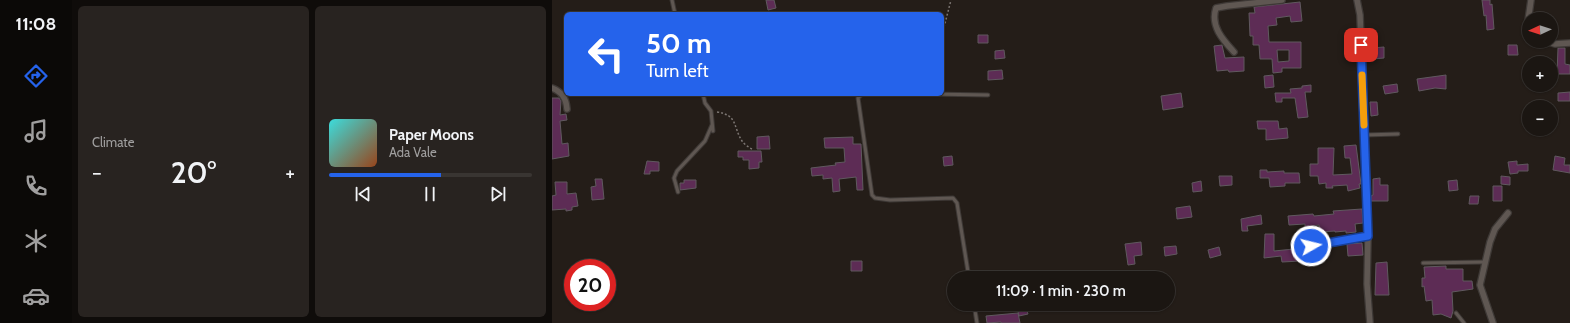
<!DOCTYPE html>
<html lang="en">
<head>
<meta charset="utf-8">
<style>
	:root { --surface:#1b1612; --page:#282320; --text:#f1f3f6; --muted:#a09f9f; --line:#393532; --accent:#2563eb }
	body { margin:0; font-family:Cabin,sans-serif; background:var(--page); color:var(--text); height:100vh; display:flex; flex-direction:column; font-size:15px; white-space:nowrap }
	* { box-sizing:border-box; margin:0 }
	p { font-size:13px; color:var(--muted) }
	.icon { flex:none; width:22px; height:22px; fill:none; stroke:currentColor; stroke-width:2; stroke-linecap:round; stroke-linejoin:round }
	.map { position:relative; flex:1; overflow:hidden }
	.side { display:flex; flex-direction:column; gap:6px; padding:6px; background:#0f0c0a; width:480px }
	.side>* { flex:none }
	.banner { position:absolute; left:12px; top:12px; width:380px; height:84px; border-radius:6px; box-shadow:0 1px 3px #0004,0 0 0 1px var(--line); background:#2563eb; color:#fff; overflow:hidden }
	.needle { width:26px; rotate:266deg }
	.buttons { position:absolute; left:970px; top:12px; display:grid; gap:8px }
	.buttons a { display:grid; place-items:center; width:36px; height:36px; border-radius:50%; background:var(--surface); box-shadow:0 1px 3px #0004,0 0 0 1px var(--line); font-size:20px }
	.speed { position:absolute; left:12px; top:259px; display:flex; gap:8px; font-size:20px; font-weight:700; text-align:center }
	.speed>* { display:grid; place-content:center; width:52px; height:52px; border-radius:50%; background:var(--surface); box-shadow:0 1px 3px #0004,0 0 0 1px var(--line); line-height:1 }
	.speed .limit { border:6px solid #d22; background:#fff; color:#111 }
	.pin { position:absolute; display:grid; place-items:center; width:34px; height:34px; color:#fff; margin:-17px; border-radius:8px; box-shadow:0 2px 6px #0006 }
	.me { position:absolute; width:44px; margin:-22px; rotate:82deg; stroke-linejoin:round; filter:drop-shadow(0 0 3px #0008) }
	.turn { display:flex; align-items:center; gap:14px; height:84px; padding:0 16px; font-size:18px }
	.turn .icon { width:52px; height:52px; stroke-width:2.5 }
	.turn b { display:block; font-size:28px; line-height:34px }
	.big { font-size:30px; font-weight:600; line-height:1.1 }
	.side .tile { flex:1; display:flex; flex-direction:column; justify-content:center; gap:6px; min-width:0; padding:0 14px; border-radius:6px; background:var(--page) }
	.song { display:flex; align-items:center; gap:12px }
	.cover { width:48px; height:48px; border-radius:6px; background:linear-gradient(135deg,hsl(180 70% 55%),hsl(20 70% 35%)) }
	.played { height:4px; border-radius:2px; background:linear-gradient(90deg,var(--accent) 55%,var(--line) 55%) }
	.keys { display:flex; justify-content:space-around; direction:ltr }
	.heat { display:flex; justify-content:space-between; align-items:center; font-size:22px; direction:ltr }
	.side .tiles { flex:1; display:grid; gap:6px; grid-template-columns:repeat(2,1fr) }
	.trip { position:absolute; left:395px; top:271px; width:228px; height:40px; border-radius:20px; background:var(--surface); box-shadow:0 1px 3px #0004,0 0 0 1px var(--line); font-weight:600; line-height:40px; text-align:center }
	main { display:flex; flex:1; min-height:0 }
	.tab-bar { display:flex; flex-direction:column; width:72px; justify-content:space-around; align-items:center; background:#0b0907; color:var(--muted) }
	.tab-bar .icon { width:28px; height:28px }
	.tab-bar .on { color:var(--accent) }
	.tab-bar b { font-size:18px; color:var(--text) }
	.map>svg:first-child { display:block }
</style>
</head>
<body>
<main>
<nav class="tab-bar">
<b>11:08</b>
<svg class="icon on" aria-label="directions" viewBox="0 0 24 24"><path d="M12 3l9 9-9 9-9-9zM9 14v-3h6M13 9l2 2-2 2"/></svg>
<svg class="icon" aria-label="music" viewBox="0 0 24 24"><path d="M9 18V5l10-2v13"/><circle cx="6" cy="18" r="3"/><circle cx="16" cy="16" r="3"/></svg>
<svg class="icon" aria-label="phone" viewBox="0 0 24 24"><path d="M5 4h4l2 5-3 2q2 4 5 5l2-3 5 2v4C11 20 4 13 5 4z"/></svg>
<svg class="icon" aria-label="climate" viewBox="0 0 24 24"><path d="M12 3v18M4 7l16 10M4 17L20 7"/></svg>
<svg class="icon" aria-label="car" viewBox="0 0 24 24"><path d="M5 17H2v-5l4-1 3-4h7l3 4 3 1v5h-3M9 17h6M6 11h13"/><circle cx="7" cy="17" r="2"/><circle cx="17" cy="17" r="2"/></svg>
</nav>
<section class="side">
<div class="tiles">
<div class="tile"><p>Climate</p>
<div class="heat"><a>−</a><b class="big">20°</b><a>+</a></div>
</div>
<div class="tile">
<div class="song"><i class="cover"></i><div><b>Paper Moons</b><p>Ada Vale</p></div></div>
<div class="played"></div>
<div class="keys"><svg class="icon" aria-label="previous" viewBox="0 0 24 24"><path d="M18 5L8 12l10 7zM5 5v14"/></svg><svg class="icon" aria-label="pause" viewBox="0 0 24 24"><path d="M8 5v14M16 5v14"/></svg><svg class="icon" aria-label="next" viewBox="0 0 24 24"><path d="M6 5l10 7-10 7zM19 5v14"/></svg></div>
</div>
</div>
</section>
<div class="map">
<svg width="1018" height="323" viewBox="0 0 1018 323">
	<rect width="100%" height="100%" fill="#241d18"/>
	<path fill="#5d2c55" stroke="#60595f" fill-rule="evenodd" d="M214 0H222L224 8 216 10Z
		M930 0H938V5L940 4 942 29 935 30 934 15 932 16Z
		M748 2 750 21 739 22 738 16 724 18 725 25 716 26 717 42H749V68H730V72L721 73 720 59H708L707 45H701V36H698L697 13H703L702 7ZM725 50H737V61L726 62Z
		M426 35H436V43H426Z
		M670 45 673 58 692 57V71L677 72 676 70 665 71 662 46Z
		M956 45H965L966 55H956Z
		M832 47V58L820 59V48Z
		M1006 48H1013V64L1018 65V74H1005Z
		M452 50 453 58 443 59V51Z
		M450 70 451 79 436 80V71Z
		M721 75 722 87 713 88 712 76Z
		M894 75V89L883 88 867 91 865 79Z
		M845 84 846 92 833 94 831 86Z
		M759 85V92H753L756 117 746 118 743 98H730V102H724L723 93H739L738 89 750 88V86Z
		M1018 92V101H1006V93Z
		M629 93 631 107 611 110 609 96Z
		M0 98H7L9 101 8 115 14 114 15 120 8 121 10 144 16 143 17 156 0 159Z
		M818 102H825L826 115 819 116Z
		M705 121H726L727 129 735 128 736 138 714 140V129H706Z
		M217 136 218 149H205V137Z
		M301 137V144H309L311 190H305L304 177 287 179 288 191 281 192 280 178 271 179V175L260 176 259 168 284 165 283 163 293 162 292 148H273L272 138Z
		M804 145 809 184H807L808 188 796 191 795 185 780 186 781 188H774V183L767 184 766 176H758V164H766V148H782L781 175 800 174 798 158H793L792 146Z
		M186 151H209L210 162H207V168L197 169V160H191V157H186Z
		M400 156 401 165 392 166 391 157Z
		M1003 156 1013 158 1012 165H1018V173L1001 170Z
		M95 161 107 162V171H98V174H92Z
		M965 161V165L976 164V171H966V173L958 174 956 162Z
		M708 170H715V172L732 171V173H747L748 183H733V186L718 187 717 178H708Z
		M667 176H680V185L668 186Z
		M949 176 958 177V185L949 184Z
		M828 178V185H836V201H819V196L821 195V179Z
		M43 179H50L52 199 40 200 39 187 44 186Z
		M132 180H144V188L128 190V183H132Z
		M905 180 906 190 897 191 896 181Z
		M649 181 650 191 641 192 640 183Z
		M3 182H15V194L24 193 26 206 20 207V210L14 211V209L0 210V196L4 195Z
		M941 186H950V201H941Z
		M918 196H927L926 204H917Z
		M638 206 640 217 625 219 624 208Z
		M810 209 811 223 803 224 804 232 794 233V231L783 232V231L768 232 767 225 753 227V224L737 225 736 216 761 214 762 216 782 214 781 211Z
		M709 215 710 224 695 226 696 231H690L689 219Z
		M713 234H722V251L742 249V246L751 245 752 249 767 248 769 260 730 262 729 256 712 258Z
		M589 242 590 255 582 256 583 264 576 265 573 244Z
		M810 243 811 255 796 256 795 244Z
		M624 246 625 254 613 256 612 247Z
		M667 247 669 255 658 258 656 250Z
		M299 261H310V271H299Z
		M835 262 837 295H823L824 263Z
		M894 266V269H911V281H920L921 289 900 292 901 311 899 318 889 314 881 315 880 300 874 301 872 286 870 287V278H873L872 267Z
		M473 304 476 314 467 316 465 306Z
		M466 313 468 323H449V322L435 323 434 316Z"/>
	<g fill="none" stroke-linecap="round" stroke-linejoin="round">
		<g stroke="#3e3936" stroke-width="5">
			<path id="service" d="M120 0 123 14
				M151 94 153 103 159 111 161 131
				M310 94 306 98 320 195 323 198 338 200 401 198 405 203 417 278
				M378 94 436 95
				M812 135 846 134
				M126 192 122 178 125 171 153 141 160 125
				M759 246 816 236
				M871 263 933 262
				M422 304 425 323
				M904 313 912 323"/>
		</g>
		<g stroke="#3e3936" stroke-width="8">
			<path id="minor" d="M805 0 808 15 816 236 815 284 818 323
				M977 30 976 21 979 0
				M992 41 1003 44 1018 43
				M682 52C671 40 658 26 664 8L675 6 730 0
				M0 88C10 92 14 98 15 109
				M941 323 928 285 938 242 943 229 956 213"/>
		</g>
		<path stroke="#7c7672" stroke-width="1.5" stroke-dasharray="2 2" stroke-linecap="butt" d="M390 35 399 0
			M165 112C186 115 181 127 190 141 192 144 196 147 200 149"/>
		<use href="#service" stroke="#5f5752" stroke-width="3"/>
		<use href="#minor" stroke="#5f5752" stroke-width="5.5"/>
	</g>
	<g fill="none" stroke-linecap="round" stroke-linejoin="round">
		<g stroke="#184099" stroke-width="10">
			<path id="route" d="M759 246 816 236 809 45"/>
		</g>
		<use href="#route" stroke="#2563eb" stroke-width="7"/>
		<path stroke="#f59e0b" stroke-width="7" d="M810 75 812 125"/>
	</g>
</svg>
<div class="buttons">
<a><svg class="needle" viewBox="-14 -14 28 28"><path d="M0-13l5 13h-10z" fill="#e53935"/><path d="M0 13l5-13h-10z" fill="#a09f9f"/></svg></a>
<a>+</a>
<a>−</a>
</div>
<div class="speed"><div class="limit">20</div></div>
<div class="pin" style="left:809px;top:45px;background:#d93025"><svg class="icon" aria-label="arrive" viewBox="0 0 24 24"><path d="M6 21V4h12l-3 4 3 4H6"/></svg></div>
<svg class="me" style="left:759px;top:246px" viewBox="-20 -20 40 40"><circle r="17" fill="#2563eb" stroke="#fff" stroke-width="3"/><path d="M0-11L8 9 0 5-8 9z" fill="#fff"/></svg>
<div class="trip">11:09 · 1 min · 230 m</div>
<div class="banner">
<div class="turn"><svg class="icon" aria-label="left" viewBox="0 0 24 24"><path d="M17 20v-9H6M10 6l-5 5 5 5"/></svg><div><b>50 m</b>Turn left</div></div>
</div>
</div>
</main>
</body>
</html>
